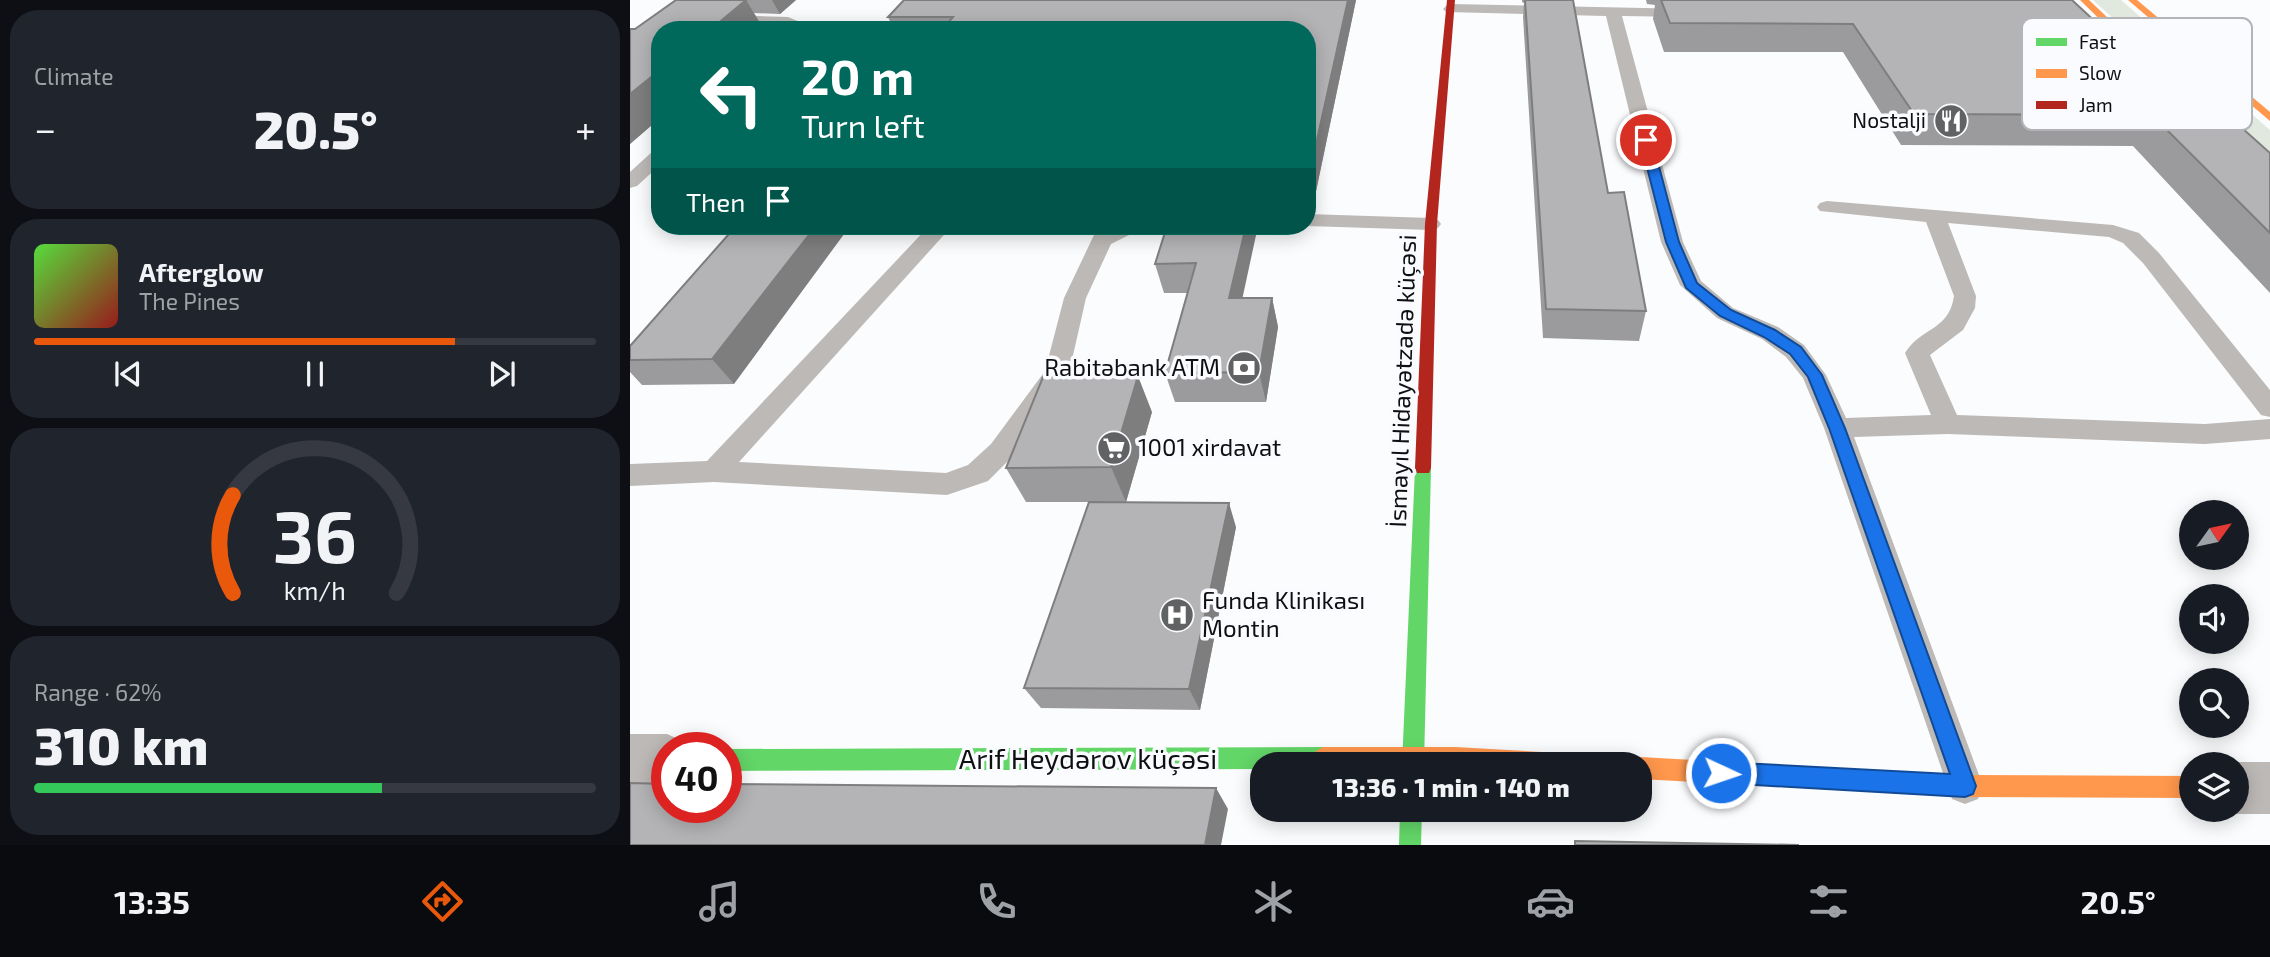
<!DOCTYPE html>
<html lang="en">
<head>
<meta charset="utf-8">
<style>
	:root { --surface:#171b24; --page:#20242c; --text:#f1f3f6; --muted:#9ea1a6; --line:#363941; --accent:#ea580c }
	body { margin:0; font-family:"Exo 2",sans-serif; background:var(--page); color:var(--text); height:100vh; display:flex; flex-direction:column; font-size:26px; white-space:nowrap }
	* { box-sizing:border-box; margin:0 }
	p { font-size:23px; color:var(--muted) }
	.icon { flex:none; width:38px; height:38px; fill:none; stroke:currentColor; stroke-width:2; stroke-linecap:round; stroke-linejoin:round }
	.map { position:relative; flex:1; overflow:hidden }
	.sheet { display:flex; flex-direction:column; gap:10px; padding:10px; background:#0d0f14; width:630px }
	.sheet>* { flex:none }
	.hud { position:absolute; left:21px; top:21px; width:665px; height:214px; border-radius:28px; box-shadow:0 4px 18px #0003; background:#00695c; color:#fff; overflow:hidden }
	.needle { width:46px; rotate:57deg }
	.tools { position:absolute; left:1549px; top:500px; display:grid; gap:14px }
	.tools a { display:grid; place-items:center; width:70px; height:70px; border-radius:50%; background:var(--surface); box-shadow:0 4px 18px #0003; font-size:35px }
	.speed { position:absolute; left:21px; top:732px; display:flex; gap:14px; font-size:35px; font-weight:700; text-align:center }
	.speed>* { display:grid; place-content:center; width:91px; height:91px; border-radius:50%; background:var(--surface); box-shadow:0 4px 18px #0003; line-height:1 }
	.speed .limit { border:10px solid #d22; background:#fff; color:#111 }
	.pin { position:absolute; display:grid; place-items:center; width:60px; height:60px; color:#fff; margin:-30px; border:4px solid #fff; border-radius:50%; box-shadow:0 2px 7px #0007 }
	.me { position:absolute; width:77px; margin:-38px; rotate:93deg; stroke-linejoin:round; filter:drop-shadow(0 0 5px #0008) }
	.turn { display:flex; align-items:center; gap:24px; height:147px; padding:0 35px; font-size:32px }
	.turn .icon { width:91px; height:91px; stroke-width:2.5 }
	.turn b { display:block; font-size:49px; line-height:60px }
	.then { display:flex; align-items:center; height:66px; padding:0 35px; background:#0003; gap:14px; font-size:26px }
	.big { font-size:52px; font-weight:800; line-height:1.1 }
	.sheet .tile { flex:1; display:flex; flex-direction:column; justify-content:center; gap:10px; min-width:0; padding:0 24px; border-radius:28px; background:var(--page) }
	.sheet .dial { align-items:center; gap:0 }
	.dial svg { height:182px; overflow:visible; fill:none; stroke:var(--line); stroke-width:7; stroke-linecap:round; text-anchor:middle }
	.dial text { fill:var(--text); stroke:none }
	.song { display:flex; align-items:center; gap:21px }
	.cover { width:84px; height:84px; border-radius:10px; background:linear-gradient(135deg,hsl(110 70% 55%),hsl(0 70% 35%)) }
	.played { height:7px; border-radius:4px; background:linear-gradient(90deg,var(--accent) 75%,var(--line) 75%) }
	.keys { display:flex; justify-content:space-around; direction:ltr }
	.heat { display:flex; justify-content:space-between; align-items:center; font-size:38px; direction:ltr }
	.charge { height:10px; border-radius:5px; background:linear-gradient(90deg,#34c759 62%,var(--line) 0) }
	.trip { position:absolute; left:620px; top:752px; width:402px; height:70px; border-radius:28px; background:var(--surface); box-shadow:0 4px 18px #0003; font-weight:800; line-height:70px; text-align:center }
	.tabs { display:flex; height:112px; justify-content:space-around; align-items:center; background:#090b0e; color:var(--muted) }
	.tabs .icon { width:49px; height:49px }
	.tabs .selected { color:var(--accent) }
	.tabs b { font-size:32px; color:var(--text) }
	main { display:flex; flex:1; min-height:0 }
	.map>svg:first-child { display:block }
</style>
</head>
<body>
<main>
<section class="sheet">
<div class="tile"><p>Climate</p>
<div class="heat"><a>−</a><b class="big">20.5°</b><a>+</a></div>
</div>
<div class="tile">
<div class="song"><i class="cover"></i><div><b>Afterglow</b><p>The Pines</p></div></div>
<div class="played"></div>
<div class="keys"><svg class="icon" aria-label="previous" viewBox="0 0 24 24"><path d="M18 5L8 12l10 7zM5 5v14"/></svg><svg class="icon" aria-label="pause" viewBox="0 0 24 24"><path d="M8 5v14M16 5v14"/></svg><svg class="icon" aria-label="next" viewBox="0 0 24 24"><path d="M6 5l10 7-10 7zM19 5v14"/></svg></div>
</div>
<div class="tile dial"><svg viewBox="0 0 100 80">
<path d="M14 69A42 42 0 1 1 86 69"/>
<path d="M14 69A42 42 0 0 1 14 26" stroke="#ea580c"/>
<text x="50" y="56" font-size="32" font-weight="700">36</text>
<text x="50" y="72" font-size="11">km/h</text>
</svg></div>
<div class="tile"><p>Range · 62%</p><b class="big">310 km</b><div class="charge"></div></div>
</section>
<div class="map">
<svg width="1640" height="845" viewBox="0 0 1640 845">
	<rect width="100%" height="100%" fill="#fbfcfe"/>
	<path fill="#e1e9df" d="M1463 0H1491L1640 130V162Z"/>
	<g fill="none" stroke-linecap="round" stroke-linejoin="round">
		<path fill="#bdb9b7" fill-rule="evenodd" d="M821 4 1062 9 1065 12 1057 17 992 16 1053 242 1071 281 1103 308 1148 327 1174 345 1196 375 1216 418 1301 415 1275 353C1291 327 1319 331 1324 296L1296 222 1190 211 1187 207 1190 203 1197 201 1483 225 1509 233 1529 253 1640 390V417L1631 415 1513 263 1493 243 1479 237 1318 223 1346 296 1345 308 1333 330 1300 355 1327 415 1575 424 1640 419V439L1575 444 1318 434 1224 437 1353 786 1348 799 1335 804 1322 799 1194 428 1173 378 1156 357 1132 339 1087 318 1050 285 1031 242 976 16 816 12 813 9 816 6Z
			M94 15 158 17 170 22 172 30 89 23 86 20 89 17Z
			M30 149V165L7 186 0 188V172L23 151Z
			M677 214 801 218 808 220 811 224 808 228 801 230 677 226Z
			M299 226H322L109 462 316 473 338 465 361 444 415 371 434 298 464 235 485 226H512L509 230 481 244 456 298 439 373 381 458 358 481 317 495 84 482 0 486V464L77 461Z"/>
		<path fill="#bdb9b7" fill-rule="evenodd" d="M0 734H37L55 742 58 747H37V786H0Z
			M1606 762H1640V814H1606L1596 810H1606V765H1598Z"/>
		<path fill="#63d668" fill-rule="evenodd" d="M793 462 799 463 801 468 794 765H772L785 468 787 463Z
			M693 747 700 751 704 758 701 765H632V769L96 771V749Z
			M770 810H792L791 845H769Z"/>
		<path fill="#ff974d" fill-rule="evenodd" d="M1450 0H1459L1565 101V105H1557Z
			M1498 0H1507L1640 112V121Z
			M693 747H825L946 754 954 757 957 765H685L682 758 686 751Z
			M1010 757 1335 775 1561 776V798L1335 797 1010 779V765H1001L1002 760Z"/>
		<path fill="#b3261e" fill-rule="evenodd" d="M817 0H825L807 224 801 468 799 473H787L785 468 795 224Z"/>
	</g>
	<path fill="#9b9b9d" d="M46 0H166L150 14 124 13 133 28 132 30H30V118L0 144V29H5Z
		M274 0H726L685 196H677V30H264L258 17Z
		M892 0H943L978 193 1016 311 1009 341 913 338 893 17 894 3 892 2Z
		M1016 0H1442L1514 67 1640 153V293L1503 146 1271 145 1213 52H1034L1023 19 1025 5 1017 4Z
		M106 226 104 384 12 385 0 372V346Z
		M537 226 612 298H642L648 327 636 402H545L535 373 558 293H534L525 264Z
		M522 412 496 502H396L376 468Z
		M606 527 570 710 411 708 394 688Z"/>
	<path fill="#7e7e7f" d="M116 0 133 28 132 30H80Z
		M142 0H166L150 14Z
		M718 0H726L685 196 681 167Z
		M30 70V118L0 144V94Z
		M186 226H220L104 384 82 359Z
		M616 226H628L606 328 599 298Z
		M642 298 648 327 636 402 629 372Z
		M508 376 522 412 496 502 481 467Z
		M599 503 606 527 570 710 559 689Z
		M586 788 598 809 591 845H575Z"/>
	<path fill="#b4b4b6" stroke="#7e7e7f" stroke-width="2" d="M46 0H116L80 30H30V70L0 94V29H5Z
		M274 0H718L681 167H677V30H312L323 17H258Z
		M895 0H943L978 193 994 192 1016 311 916 309Z
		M1031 0H1442L1514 67H1544L1640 153V233L1522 115 1284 114 1223 24 1040 23Z
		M106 226H186L82 359 0 360V346Z
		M537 226H616L599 298H642L629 372 535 373 566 263 525 264Z
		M508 376 481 467 376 468 413 377Z
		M459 502 599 503 559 689 394 688Z
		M0 783 37 784V807H96V784L586 788 575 845H0Z
		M945 841 1169 845H945Z"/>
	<path fill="#1a73e8" stroke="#114b97" stroke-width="2" d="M1016 136 1022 140 1049 242 1067 283 1101 310 1145 330 1171 347 1192 375 1215 428 1346 786 1343 794 1335 797 1091 783 1083 780 1080 773 1083 765 1091 762 1320 774 1199 428 1178 377 1160 354 1134 337 1090 316 1056 288 1036 242 1010 140Z"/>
	<defs>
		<g id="restaurant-disc" transform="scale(1.75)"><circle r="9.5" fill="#616263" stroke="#fafbff"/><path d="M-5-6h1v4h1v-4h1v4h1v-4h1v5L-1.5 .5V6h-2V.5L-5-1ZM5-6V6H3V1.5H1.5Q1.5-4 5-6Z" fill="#fff"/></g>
		<g id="bank-disc" transform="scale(1.75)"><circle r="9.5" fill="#616263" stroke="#fafbff"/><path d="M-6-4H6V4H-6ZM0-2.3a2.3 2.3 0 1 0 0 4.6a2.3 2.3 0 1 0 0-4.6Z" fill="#fff"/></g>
		<g id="supermarket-disc" transform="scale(1.75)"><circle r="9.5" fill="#616263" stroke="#fafbff"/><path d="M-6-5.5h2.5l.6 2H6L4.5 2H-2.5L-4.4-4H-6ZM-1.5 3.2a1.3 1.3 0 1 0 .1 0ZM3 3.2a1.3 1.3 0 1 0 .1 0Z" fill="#fff"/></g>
		<g id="hospital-disc" transform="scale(1.75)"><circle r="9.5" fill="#616263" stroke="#fafbff"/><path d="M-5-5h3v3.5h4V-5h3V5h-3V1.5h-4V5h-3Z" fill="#fff"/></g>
	</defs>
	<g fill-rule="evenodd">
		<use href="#restaurant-disc" x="1321" y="121"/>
		<use href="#bank-disc" x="614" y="368"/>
		<use href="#supermarket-disc" x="484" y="448"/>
		<use href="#hospital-disc" x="547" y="615"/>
	</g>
	<g text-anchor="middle" stroke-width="7" stroke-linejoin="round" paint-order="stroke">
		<g font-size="21" fill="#0e0f10" stroke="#fafbff" text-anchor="end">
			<text x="1296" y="128">Nostalji</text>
		</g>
		<g font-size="24" fill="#0e0f10" stroke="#fafbff" text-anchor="start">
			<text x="590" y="376" text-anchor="end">Rabitəbank ATM</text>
			<text x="508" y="456">1001 xirdavat</text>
			<text x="572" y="609">Funda Klinikası<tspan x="572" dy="28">Montin</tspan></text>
		</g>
		<g font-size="24" fill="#0e0f10" stroke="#fafbff">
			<text transform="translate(773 381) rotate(-88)" y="8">İsmayıl Hidayətzadə küçəsi</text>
		</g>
		<g font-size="28" fill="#0e0f10" stroke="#fafbff">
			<text x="458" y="769">Arif Heydərov küçəsi</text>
		</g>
	</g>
	<rect x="1392" y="18" width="230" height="112" rx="10" fill="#fafbff" stroke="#b3b4b7" stroke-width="2"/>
	<rect x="1406" y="38" width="31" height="8" fill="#63d668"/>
	<rect x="1406" y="69" width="31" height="9" fill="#ff974d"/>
	<rect x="1406" y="101" width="31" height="8" fill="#b3261e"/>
	<g font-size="19" fill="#0e0f10">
		<text x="1449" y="49">Fast</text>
		<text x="1449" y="80">Slow</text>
		<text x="1449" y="112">Jam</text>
	</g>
</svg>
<div class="tools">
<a><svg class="needle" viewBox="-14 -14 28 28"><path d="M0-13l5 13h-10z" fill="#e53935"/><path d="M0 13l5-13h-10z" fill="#9ea1a6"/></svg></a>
<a><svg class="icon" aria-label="sound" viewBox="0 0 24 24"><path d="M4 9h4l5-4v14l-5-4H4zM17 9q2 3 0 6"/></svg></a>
<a><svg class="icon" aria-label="search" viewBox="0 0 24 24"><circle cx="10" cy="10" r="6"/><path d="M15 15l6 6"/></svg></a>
<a><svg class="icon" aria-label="layers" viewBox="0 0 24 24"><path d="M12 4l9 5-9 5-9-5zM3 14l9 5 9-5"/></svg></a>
</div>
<div class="speed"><div class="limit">40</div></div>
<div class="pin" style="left:1016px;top:140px;background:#d93025"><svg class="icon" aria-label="arrive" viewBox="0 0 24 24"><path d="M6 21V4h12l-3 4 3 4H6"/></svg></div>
<svg class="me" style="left:1091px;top:773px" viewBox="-20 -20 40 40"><circle r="17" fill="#1a73e8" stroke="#fff" stroke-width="3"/><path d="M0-11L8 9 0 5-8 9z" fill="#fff"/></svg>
<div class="trip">13:36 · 1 min · 140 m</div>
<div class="hud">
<div class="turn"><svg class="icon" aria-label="left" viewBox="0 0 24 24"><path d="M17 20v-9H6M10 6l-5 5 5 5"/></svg><div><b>20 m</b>Turn left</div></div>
<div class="then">Then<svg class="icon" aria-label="arrive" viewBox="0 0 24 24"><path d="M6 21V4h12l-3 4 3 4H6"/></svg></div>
</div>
</div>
</main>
<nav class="tabs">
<b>13:35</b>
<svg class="icon selected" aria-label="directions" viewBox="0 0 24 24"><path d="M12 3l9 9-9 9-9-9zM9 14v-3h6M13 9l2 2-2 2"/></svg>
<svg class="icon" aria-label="music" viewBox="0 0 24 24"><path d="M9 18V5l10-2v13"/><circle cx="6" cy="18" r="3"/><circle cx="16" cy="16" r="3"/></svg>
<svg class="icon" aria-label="phone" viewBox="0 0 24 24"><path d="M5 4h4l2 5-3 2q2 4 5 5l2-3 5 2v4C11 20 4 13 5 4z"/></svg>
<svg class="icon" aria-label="climate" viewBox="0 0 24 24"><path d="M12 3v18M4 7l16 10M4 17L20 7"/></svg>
<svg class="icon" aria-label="car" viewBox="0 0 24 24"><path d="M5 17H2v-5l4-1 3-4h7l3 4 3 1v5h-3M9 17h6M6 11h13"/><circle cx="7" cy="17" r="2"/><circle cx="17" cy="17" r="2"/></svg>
<svg class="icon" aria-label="filters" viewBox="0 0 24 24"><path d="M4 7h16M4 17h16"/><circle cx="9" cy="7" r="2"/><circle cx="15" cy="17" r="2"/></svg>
<b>20.5°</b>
</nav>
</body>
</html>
